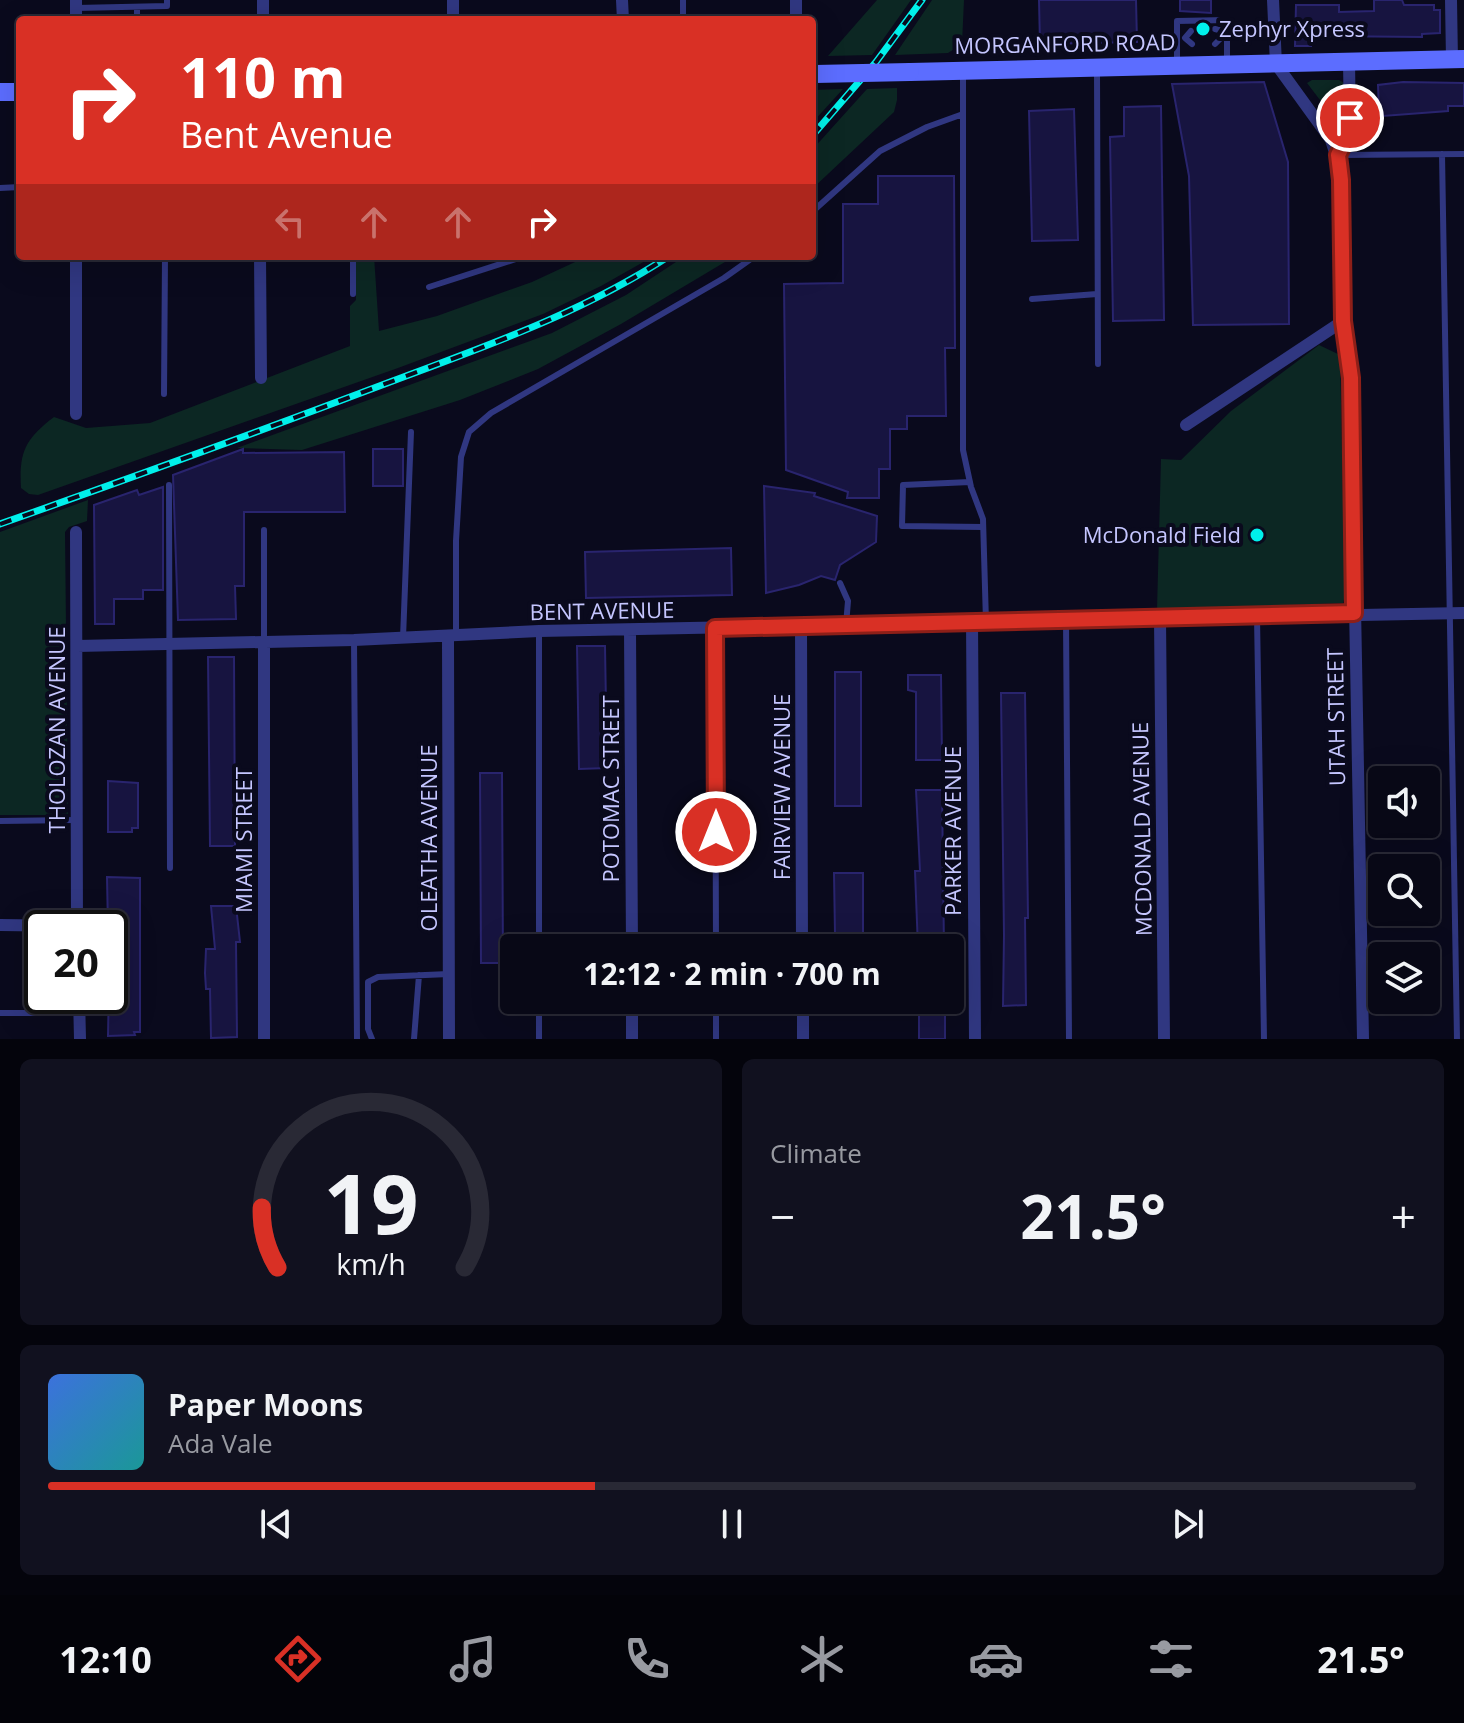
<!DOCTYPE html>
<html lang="en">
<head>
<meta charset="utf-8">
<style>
	:root { --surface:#080816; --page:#11111f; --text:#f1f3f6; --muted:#989aa1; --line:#292935; --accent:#d93025 }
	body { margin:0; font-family:"Open Sans",sans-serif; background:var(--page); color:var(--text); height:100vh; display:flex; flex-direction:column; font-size:30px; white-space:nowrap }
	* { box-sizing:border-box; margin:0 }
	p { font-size:26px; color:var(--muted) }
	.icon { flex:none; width:44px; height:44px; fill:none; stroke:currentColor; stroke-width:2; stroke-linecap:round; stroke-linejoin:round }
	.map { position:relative; height:1039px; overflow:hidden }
	.details { display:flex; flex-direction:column; gap:20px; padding:20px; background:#04040c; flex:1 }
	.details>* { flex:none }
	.guide { position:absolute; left:16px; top:16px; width:800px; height:244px; border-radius:8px; box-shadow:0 8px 32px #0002,0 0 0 2px var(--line); background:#d93025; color:#fff; overflow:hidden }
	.buttons { position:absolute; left:1368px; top:766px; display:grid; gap:16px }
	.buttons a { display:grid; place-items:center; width:72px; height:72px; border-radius:8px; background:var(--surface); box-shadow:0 8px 32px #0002,0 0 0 2px var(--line); font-size:40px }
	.speed { position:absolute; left:24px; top:910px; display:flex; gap:16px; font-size:40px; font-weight:700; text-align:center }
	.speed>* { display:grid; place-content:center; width:104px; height:104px; border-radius:50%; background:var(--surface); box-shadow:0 8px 32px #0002,0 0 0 2px var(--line); line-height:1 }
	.speed .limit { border:4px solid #111; border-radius:12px; background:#fff; color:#111 }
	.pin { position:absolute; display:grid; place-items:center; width:68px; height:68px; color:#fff; margin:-34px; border:4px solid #fff; border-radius:50%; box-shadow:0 2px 8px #0007 }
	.me { position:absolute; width:88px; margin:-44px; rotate:0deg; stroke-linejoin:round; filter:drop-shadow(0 0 6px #0008) }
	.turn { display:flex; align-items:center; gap:28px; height:168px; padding:0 32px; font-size:36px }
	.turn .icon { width:104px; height:104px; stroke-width:2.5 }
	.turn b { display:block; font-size:56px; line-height:68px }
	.lanes { display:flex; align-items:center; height:76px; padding:0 32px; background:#0003; justify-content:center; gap:40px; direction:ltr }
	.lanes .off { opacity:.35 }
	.big { font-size:60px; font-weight:700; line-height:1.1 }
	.details .widget { flex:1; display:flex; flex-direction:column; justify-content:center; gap:12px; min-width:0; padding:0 28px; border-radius:12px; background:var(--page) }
	.details .dial { align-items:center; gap:0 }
	.dial svg { height:208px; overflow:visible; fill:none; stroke:var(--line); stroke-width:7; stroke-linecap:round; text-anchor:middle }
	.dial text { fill:var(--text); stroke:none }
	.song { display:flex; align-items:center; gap:24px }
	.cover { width:96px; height:96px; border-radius:12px; background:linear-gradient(135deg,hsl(220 70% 55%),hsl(180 70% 35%)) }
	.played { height:8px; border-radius:4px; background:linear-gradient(90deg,var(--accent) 40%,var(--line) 40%) }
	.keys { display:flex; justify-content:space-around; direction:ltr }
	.heat { display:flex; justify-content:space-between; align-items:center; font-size:44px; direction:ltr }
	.details .tiles { flex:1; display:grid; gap:20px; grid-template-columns:1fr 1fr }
	.widget:last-child { grid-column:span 2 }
	.trip { position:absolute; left:500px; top:934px; width:464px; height:80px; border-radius:8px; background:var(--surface); box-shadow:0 8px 32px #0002,0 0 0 2px var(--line); font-weight:700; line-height:80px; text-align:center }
	.dock { display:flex; height:128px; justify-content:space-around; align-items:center; background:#030309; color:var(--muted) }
	.dock .icon { width:56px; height:56px }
	.dock .on { color:var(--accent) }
	.dock b { font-size:36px; color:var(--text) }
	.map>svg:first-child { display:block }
</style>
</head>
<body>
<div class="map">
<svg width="1464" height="1039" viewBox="0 0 1464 1039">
	<rect width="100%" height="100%" fill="#0a0a1d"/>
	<path fill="#0c2723" d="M877 0H911L872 55 828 56Z
		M932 0H964L962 44 948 53 895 55Z
		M1312 80H1339L1344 83V120L1340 123 1336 121 1307 83Z
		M897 88V100L894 112 812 189V150L867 89Z
		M843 89 812 123V90Z
		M356 256H374L379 331 437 316 532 282 588 256H654L601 286 543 314 398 368 38 495 29 494 21 488C19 452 25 439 54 417L86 428 150 423 350 346V306L356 300Z
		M685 256H735L621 324 538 369 460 400 302 450 237 448 552 333 626 295Z
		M1319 345 1340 355 1345 595 1343 603 1157 610 1161 459 1181 460 1231 411Z
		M88 500 87 521 69 527 65 532 68 815H0V532Z"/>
	<path fill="#171440" stroke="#29246e" stroke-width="2" d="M1039 0H1136L1137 42 1040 44Z
		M1180 0H1211V13L1180 11Z
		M1374 0H1402L1404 5H1434V10H1440V33L1422 34V37L1325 36V39H1311V46H1295L1296 5H1339V12L1374 11Z
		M1264 82 1288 162 1289 324 1193 325 1189 176 1172 84Z
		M1403 82 1464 83V106H1448V111L1383 116V113H1379L1378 85Z
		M1161 106 1164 320 1113 321 1110 137 1124 136V107Z
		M1074 109 1078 240 1032 241 1029 111Z
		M878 176H954L955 348H945L946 416H907V429H890V469H879V498H847L848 492 786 470 784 284 843 283V204H878Z
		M243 449V453L344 452 345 512H244V586H235L236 619 178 620 173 475Z
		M373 449H403V486H373Z
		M764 486 815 493 814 496 877 516 876 542 840 565 835 580 821 576 799 585 766 593Z
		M163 487V590H143V599H114V624H95L94 505 137 490 139 495Z
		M731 548 732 595 586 598 585 552Z
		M577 646H605L607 768 579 769Z
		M208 657H234L235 846H210Z
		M835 672H861V806H835Z
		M908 675H941L942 760H916V692L908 690Z
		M1001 693H1025L1028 918H1025L1026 1005 1003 1006 1004 935Z
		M480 773H502L503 963H481Z
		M108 781 138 783V828H132V832H108Z
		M916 790H942L944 948H918L915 871H920Z
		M834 873H863V933L835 934Z
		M107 877 140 878V1032H134L135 1035 108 1036 110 928H108Z
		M211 906H236L240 942H236L237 1037 211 1038 210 989H206L205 973 206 949H215Z
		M919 1002H945V1039H919Z"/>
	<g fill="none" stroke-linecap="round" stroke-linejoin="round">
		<path stroke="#303781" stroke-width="6" d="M683 0V20
			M137 7V20
			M76 8 167 6V0
			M1215 29 1227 32 1215 44
			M1191 31 1185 38 1192 44
			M1177 62V21L1226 20 1227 32
			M1227 62V32L1273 31
			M1097 71 1098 364
			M963 72V450L971 487 983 519 986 622
			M1442 154 1457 1039
			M1338 155 1464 154
			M0 188 20 187
			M812 212 880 151 927 127 963 114
			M353 256V294
			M429 287 525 256
			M1032 299 1097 294
			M164 394 165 256
			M970 482 903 485 902 526 983 527
			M169 485 170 868
			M264 530V642
			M840 583 848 601 846 625
			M1257 617 1264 1039
			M1066 620 1069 1039
			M715 628 716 948
			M456 634V541L461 457 469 432 491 413 724 278 755 256
			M403 638 411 432
			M354 640 357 1039
			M0 821 76 820
			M539 948V631
			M716 1000V1039
			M632 1010 716 1009
			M0 1013H79
			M372 1039 368 1029V982L378 977 449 974
			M414 1039 419 975
			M539 1039V1000"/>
		<path stroke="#303781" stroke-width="12" d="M263 0V20
			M622 0 623 20
			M796 0V20
			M1273 0 1276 64 1331 140 1340 167 1343 321 1351 390 1363 1039
			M1451 0 1452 60
			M76 20V0
			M453 20V0
			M1338 155 1350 126 1349 62
			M76 256V414
			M260 256 261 378
			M1186 425 1343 321
			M76 532 77 928
			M1160 618 1164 1039
			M972 622 975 1039
			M801 626 802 948
			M630 630 632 948
			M448 637 449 1039
			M77 646 354 640 539 631 1464 613
			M0 925 77 926
			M79 996 80 1039
			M632 1000V1039
			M803 1000V1039
			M264 1039V642"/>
		<path stroke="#5c6dff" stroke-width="18" d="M910 72 1464 59
			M0 92H20"/>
		<g stroke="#00f0eb" stroke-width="7">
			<path id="rail" d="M812 136 876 62 922 0
				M0 524C128 479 255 433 382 385 480 348 581 314 669 256"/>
		</g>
		<use href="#rail" stroke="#0a0a1d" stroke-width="4" stroke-dasharray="12" stroke-linecap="butt"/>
		<path stroke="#5c6dff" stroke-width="18" d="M815 74 910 72"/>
	</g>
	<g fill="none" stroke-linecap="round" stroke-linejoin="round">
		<g stroke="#8d1f18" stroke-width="20">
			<path id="route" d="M716 832 715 628 1354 613 1351 378 1343 321 1341 180 1338 155 1348 135 1350 118"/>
		</g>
		<use href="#route" stroke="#d93025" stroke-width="14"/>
	</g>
	<g fill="#00f0eb" stroke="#0a0a1d" stroke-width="3">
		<circle cx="1203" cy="29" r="8"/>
		<circle cx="1257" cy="535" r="8"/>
	</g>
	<g text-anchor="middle" stroke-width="8" stroke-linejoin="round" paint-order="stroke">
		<g font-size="22" fill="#c5c6ff" stroke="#0a0a1d" text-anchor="start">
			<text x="1219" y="37">Zephyr Xpress</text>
			<text x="1241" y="543" text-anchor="end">McDonald Field</text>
		</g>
		<g font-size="22" fill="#c5c6ff" stroke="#0a0a1d">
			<text transform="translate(1065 44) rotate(-1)" y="8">MORGANFORD ROAD</text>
			<text transform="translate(602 611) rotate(-1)" y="8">BENT AVENUE</text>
			<text transform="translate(1336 717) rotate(-91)" y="8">UTAH STREET</text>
			<text transform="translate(57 730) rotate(-90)" y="8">THOLOZAN AVENUE</text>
			<text transform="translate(782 787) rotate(-90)" y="8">FAIRVIEW AVENUE</text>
			<text transform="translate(611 789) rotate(-90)" y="8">POTOMAC STREET</text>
			<text transform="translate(1142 829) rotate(-91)" y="8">MCDONALD AVENUE</text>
			<text transform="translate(953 831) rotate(-90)" y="8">PARKER AVENUE</text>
			<text transform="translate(429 838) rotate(-90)" y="8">OLEATHA AVENUE</text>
			<text transform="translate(244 840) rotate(-90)" y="8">MIAMI STREET</text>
		</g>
	</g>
</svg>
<div class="buttons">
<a><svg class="icon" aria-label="sound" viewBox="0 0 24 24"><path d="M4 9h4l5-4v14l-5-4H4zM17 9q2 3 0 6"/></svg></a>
<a><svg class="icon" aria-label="search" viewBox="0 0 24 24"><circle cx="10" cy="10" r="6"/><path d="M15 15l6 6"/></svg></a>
<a><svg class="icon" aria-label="layers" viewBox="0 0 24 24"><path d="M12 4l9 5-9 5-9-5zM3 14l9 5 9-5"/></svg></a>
</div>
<div class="speed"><div class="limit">20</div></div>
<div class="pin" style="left:1350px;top:118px;background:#d93025"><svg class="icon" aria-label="arrive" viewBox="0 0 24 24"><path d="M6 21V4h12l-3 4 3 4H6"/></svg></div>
<svg class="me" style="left:716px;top:832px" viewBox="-20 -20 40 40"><circle r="17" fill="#d93025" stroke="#fff" stroke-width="3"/><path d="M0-11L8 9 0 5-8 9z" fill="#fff"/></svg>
<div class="trip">12:12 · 2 min · 700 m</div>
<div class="guide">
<div class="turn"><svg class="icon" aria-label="right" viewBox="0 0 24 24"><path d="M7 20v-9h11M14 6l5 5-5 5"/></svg><div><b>110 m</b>Bent Avenue</div></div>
<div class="lanes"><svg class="icon off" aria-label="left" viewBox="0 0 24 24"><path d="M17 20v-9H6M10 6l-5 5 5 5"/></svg><svg class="icon off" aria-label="ahead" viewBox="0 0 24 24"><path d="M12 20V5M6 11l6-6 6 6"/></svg><svg class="icon off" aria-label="ahead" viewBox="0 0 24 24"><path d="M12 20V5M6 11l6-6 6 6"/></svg><svg class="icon" aria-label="right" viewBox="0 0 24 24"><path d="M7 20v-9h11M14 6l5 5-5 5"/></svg></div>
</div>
</div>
<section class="details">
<div class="tiles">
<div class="widget dial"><svg viewBox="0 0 100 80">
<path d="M14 69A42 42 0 1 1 86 69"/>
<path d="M14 69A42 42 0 0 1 8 46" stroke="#d93025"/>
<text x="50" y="56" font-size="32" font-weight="700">19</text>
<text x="50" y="72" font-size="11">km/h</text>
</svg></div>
<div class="widget"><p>Climate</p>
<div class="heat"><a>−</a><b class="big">21.5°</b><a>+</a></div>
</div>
<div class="widget">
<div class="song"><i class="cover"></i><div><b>Paper Moons</b><p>Ada Vale</p></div></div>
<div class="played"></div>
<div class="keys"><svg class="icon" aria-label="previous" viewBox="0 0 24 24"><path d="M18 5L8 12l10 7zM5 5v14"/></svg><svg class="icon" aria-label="pause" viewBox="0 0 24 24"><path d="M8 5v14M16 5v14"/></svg><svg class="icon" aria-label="next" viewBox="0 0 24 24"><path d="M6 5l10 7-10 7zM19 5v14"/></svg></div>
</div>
</div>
</section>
<nav class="dock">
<b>12:10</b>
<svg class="icon on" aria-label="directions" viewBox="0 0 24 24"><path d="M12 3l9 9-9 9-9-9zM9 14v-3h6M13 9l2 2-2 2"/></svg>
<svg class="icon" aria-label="music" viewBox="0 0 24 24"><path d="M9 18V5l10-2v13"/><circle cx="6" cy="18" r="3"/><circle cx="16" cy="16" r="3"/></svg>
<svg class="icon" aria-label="phone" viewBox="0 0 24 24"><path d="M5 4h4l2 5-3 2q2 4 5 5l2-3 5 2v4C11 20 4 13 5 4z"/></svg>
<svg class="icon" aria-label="climate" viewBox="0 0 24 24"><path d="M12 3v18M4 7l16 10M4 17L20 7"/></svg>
<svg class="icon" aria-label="car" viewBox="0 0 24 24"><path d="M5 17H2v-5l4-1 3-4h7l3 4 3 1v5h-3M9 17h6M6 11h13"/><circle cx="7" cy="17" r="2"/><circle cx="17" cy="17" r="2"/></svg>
<svg class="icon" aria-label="filters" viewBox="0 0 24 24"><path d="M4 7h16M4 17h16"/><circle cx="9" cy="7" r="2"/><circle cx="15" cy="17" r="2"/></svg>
<b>21.5°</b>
</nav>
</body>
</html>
